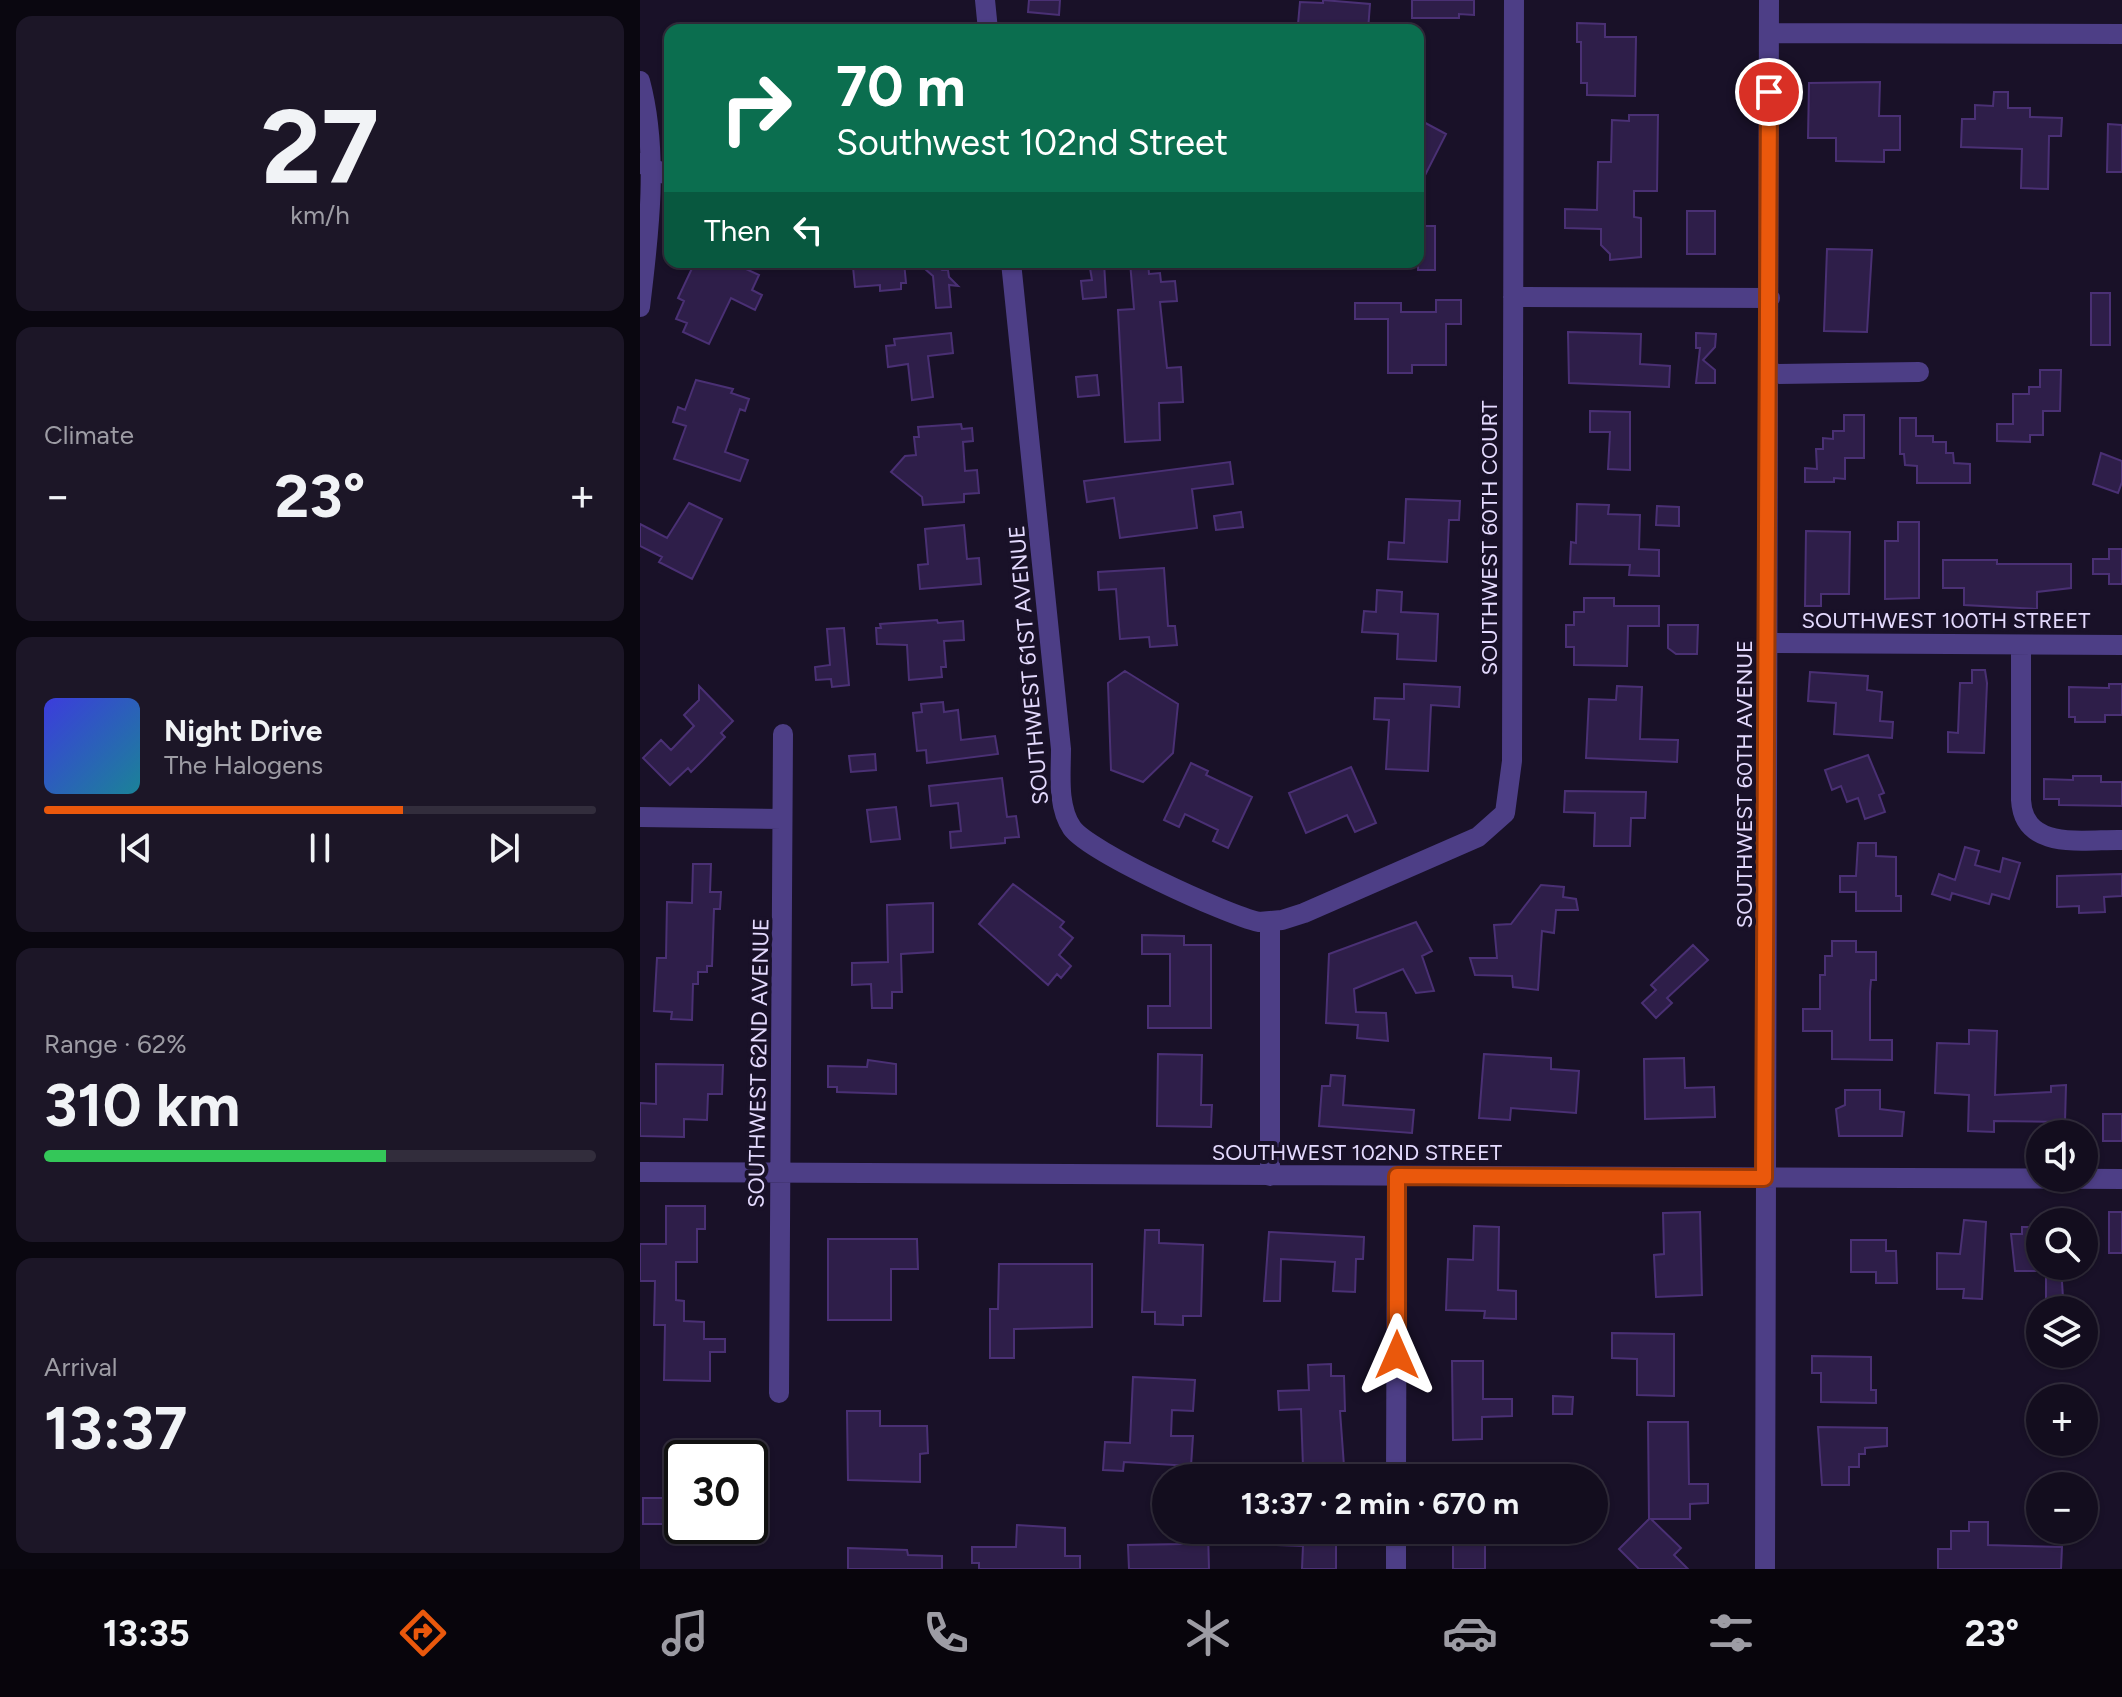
<!DOCTYPE html>
<html lang="en">
<head>
<meta charset="utf-8">
<style>
	:root { --surface:#130d1e; --page:#1c1627; --text:#f1f3f6; --muted:#9d9ca4; --line:#322d3c; --accent:#ea580c }
	body { margin:0; font-family:Figtree,sans-serif; background:var(--page); color:var(--text); height:100vh; display:flex; flex-direction:column; font-size:30px; white-space:nowrap }
	* { box-sizing:border-box; margin:0 }
	p { font-size:26px; color:var(--muted) }
	.icon { flex:none; width:44px; height:44px; fill:none; stroke:currentColor; stroke-width:2; stroke-linecap:round; stroke-linejoin:round }
	.map { position:relative; flex:1; overflow:hidden }
	.drawer { display:flex; flex-direction:column; gap:16px; padding:16px; background:#0a0710; width:640px }
	.drawer>* { flex:none }
	.hud { position:absolute; left:24px; top:24px; width:760px; height:244px; border-radius:16px; box-shadow:0 2px 6px #0004,0 0 0 2px var(--line); background:#0b6e4f; color:#fff; overflow:hidden }
	.buttons { position:absolute; left:1386px; top:1120px; display:grid; gap:16px }
	.buttons a { display:grid; place-items:center; width:72px; height:72px; border-radius:50%; background:var(--surface); box-shadow:0 2px 6px #0004,0 0 0 2px var(--line); font-size:40px }
	.speed { position:absolute; left:24px; top:1440px; display:flex; gap:16px; font-size:40px; font-weight:700; text-align:center }
	.speed>* { display:grid; place-content:center; width:104px; height:104px; border-radius:50%; background:var(--surface); box-shadow:0 2px 6px #0004,0 0 0 2px var(--line); line-height:1 }
	.speed .limit { border:4px solid #111; border-radius:12px; background:#fff; color:#111 }
	.pin { position:absolute; display:grid; place-items:center; width:68px; height:68px; color:#fff; margin:-34px; border:4px solid #fff; border-radius:50%; box-shadow:0 2px 8px #0007 }
	.me { position:absolute; width:88px; margin:-44px; rotate:0deg; stroke-linejoin:round; filter:drop-shadow(0 0 6px #0008) }
	.turn { display:flex; align-items:center; gap:28px; height:168px; padding:0 40px; font-size:36px }
	.turn .icon { width:104px; height:104px; stroke-width:2.5 }
	.turn b { display:block; font-size:56px; line-height:68px }
	.then { display:flex; align-items:center; height:76px; padding:0 40px; background:#0003; gap:16px; font-size:30px }
	.big { font-size:60px; font-weight:700; line-height:1.1 }
	.drawer .card { flex:1; display:flex; flex-direction:column; justify-content:center; gap:12px; min-width:0; padding:0 28px; border-radius:16px; background:var(--page) }
	.drawer .dial { align-items:center; gap:0 }
	.dial b { font-size:104px; line-height:1 }
	.song { display:flex; align-items:center; gap:24px }
	.cover { width:96px; height:96px; border-radius:12px; background:linear-gradient(135deg,hsl(240 70% 55%),hsl(190 70% 35%)) }
	.played { height:8px; border-radius:4px; background:linear-gradient(90deg,var(--accent) 65%,var(--line) 65%) }
	.keys { display:flex; justify-content:space-around; direction:ltr }
	.heat { display:flex; justify-content:space-between; align-items:center; font-size:44px; direction:ltr }
	.charge { height:12px; border-radius:6px; background:linear-gradient(90deg,#34c759 62%,var(--line) 0) }
	.trip { position:absolute; left:512px; top:1464px; width:456px; height:80px; border-radius:40px; background:var(--surface); box-shadow:0 2px 6px #0004,0 0 0 2px var(--line); font-weight:700; line-height:80px; text-align:center }
	.tabs { display:flex; height:128px; justify-content:space-around; align-items:center; background:#08050c; color:var(--muted) }
	.tabs .icon { width:56px; height:56px }
	.tabs .active { color:var(--accent) }
	.tabs b { font-size:36px; color:var(--text) }
	main { display:flex; flex:1; min-height:0 }
	.map>svg:first-child { display:block }
</style>
</head>
<body>
<main>
<section class="drawer">
<div class="card dial"><b>27</b><p>km/h</p></div>
<div class="card"><p>Climate</p>
<div class="heat"><a>−</a><b class="big">23°</b><a>+</a></div>
</div>
<div class="card">
<div class="song"><i class="cover"></i><div><b>Night Drive</b><p>The Halogens</p></div></div>
<div class="played"></div>
<div class="keys"><svg class="icon" aria-label="previous" viewBox="0 0 24 24"><path d="M18 5L8 12l10 7zM5 5v14"/></svg><svg class="icon" aria-label="pause" viewBox="0 0 24 24"><path d="M8 5v14M16 5v14"/></svg><svg class="icon" aria-label="next" viewBox="0 0 24 24"><path d="M6 5l10 7-10 7zM19 5v14"/></svg></div>
</div>
<div class="card"><p>Range · 62%</p><b class="big">310 km</b><div class="charge"></div></div>
<div class="card"><p>Arrival</p><b class="big">13:37</b></div>
</section>
<div class="map">
<svg width="1482" height="1569" viewBox="0 0 1482 1569">
	<rect width="100%" height="100%" fill="#191128"/>
	<path fill="#2e1e49" stroke="#4a3074" stroke-width="2" d="M389 0H420L419 15 388 12Z
		M683 0 730 4 728 30H679L680 25 658 24 660 2 683 3Z
		M772 0H834V15L819 14V18H772Z
		M937 23 965 24V37H996L995 96 947 95V83H941V42H937Z
		M1240 82 1239 116H1260V150H1244V162L1196 161V138H1168L1169 83Z
		M1354 92H1368V108H1390V117L1422 118 1421 136H1409L1408 189 1381 188 1382 149 1321 147 1322 119H1335V105L1353 106Z
		M989 115H1018L1017 191H994V217L1001 218V257L970 260V254L961 245V229L925 228V209L957 210 958 162H971L972 120 989 121Z
		M778 119 806 134 778 189Z
		M1468 124 1482 125V172H1467Z
		M1047 211H1075V254H1047Z
		M778 226H795V270H778Z
		M1187 249 1232 250 1227 332 1184 331Z
		M55 262H91L119 275 112 290 122 295 115 310 91 298 69 344 43 332 47 323 36 319 44 301 38 298Z
		M224 262H264L266 283H261V289L240 291V285L215 287 213 267 224 266Z
		M277 262H294L302 270H308L309 277 318 286 309 285 311 307 296 308 293 276Z
		M449 262H464L466 297 443 299 441 281 452 280Z
		M490 262H508L509 274 520 273 521 282 535 281 537 301 520 302 527 368 541 367 543 402 519 403 520 440 485 442 478 310 494 309Z
		M1451 293H1470V345H1451Z
		M796 300H821V324H806V365H772V373H748V319H715V303H761V312H796Z
		M928 332 1001 334 1000 364 1030 366 1029 387 929 383Z
		M311 333 313 353 288 356 293 397 272 400 268 364 248 367 246 346 255 345 254 339Z
		M1056 333 1076 334 1075 347 1063 360 1075 370V383H1056L1060 348H1056Z
		M1400 370H1421L1420 411H1403V435H1390V442L1357 441V424H1373V394H1389V387H1400Z
		M457 375 459 395 438 397 436 377Z
		M56 380 93 389 91 393 109 399 105 411 100 409 85 452 108 460 100 481 34 459 46 426 33 422 38 407 45 410Z
		M950 411 990 412V470L968 469 970 432H950Z
		M1204 415H1224V458H1205V479L1194 478V482H1165V468L1177 469 1176 449H1183V438L1193 439V431H1204Z
		M1260 418H1276V436H1293V442H1306V453H1313L1314 463 1330 464V483H1277V466L1265 465 1264 454H1260Z
		M321 424 322 429 332 428 333 441 323 442 325 471 337 470 339 493 324 494V502L283 505 282 497 251 472 265 456 276 455 274 437H279L278 427Z
		M1461 453 1482 461V482L1478 493 1453 484Z
		M590 462 593 484 552 489 557 528 480 538 474 498 447 502 444 481Z
		M766 499 820 501 819 520H809L807 562 748 559 749 542 764 543Z
		M49 503 82 519 52 579 19 562 22 557 0 546V524L27 538Z
		M937 504 969 505 968 514 1000 515 999 549 1019 550V576L989 575 990 565 930 564 931 542 936 543Z
		M1017 506 1039 507V526L1016 525Z
		M601 512 603 527 576 530 574 516Z
		M1258 522H1279V598L1245 599V541H1258Z
		M324 525 327 559 339 558 341 584 280 589 278 565 288 564 285 529Z
		M1166 531 1210 532 1209 594H1181V606H1165Z
		M1469 549H1482V584H1469V574H1453V559H1469Z
		M1303 560H1357V564H1431V588L1397 592V609L1324 605V588H1303Z
		M524 568 528 626H535L537 645 510 647 509 637 480 639 476 589 459 590 458 572Z
		M737 590 762 592 761 612 798 614 796 661 757 659 758 634 722 632 724 611 736 612Z
		M944 598H974V606H1019V626H988L987 666 934 665V647H926V625H934V612H944Z
		M297 620 298 623 323 621 324 640 304 641 306 667H301L302 677 269 680 267 645 237 644 236 628H241L240 624Z
		M1028 625H1058L1057 654H1036L1028 648Z
		M204 628 209 685 192 687 191 679 176 680 175 667 190 665 187 629Z
		M1332 670H1345L1347 683 1344 753 1308 752V732L1318 733 1320 683H1332Z
		M485 671 538 704 533 753 503 782 471 770 468 683Z
		M1170 672 1228 676 1227 690 1242 692 1240 721 1253 722 1252 738 1194 734 1196 703 1168 701Z
		M764 684 820 687 819 707 791 705 788 771 746 769 749 720 734 719 735 698 764 699Z
		M1469 684H1482V715H1465V722H1435V717H1429V687L1469 688Z
		M59 686 93 721 81 733 85 737 63 760 51 772 48 768 30 785 3 758 21 740 31 750 54 726 44 715 59 700Z
		M977 686 1002 687 1000 739 1038 740 1037 762 946 758 949 699 976 700Z
		M303 702 304 712 318 710 321 740 355 736 358 754 287 763 286 750 277 751 273 713 282 712 281 704Z
		M235 754 236 770 211 772 209 756Z
		M1228 755 1244 793 1239 795 1245 812 1225 819 1218 798 1207 802 1201 786 1192 790 1185 770Z
		M551 763 568 771 566 775 612 797 588 848 573 841 578 830 545 814 539 827 524 820Z
		M711 767 736 823 715 832 707 815 666 833 649 793Z
		M1433 776H1461V782H1482V806L1419 805V799H1404V779L1433 780Z
		M362 778 367 817 376 816 379 837 365 838V843L311 848 310 832 321 831 318 803 291 806 289 786Z
		M925 791 1006 792 1005 818H991L990 846H954L955 813 924 812Z
		M256 807 260 839 231 842 227 810Z
		M1218 843H1236V856L1256 857V896H1261V911H1216V892H1200V876H1216Z
		M1325 847 1339 851 1335 865 1360 872 1363 858 1380 863 1369 899 1352 894 1349 904 1312 893 1310 900 1292 894 1299 874 1315 880Z
		M53 864H71L70 892H81L80 909H74L72 966H67V972H58V984H53L52 1020 31 1019 32 1012 14 1011 17 958H26L27 902 52 903Z
		M1482 874V896L1464 897 1465 912 1439 913V906L1417 907V876Z
		M373 884 424 922 420 927 433 938 419 955 431 966 421 978 417 974 408 985 339 924Z
		M901 885 924 887 923 897 936 899 938 910H916L914 933 902 931 898 990 873 987 872 976 835 975 830 958H857L854 925 871 924Z
		M293 903V952L261 954 262 992H252V1008H232L231 984 212 985V963L248 962 247 905Z
		M776 922 792 951 782 956 794 991 776 993 763 969 714 989 716 1012 746 1013 748 1041 717 1038 718 1025 686 1023 689 954Z
		M502 935 544 936V945H571V1028H508V1006H530V954H502Z
		M1192 941H1216V952H1236V980H1231L1230 992V1040H1252V1060L1192 1059V1031H1163V1009H1180V975H1185V956H1192Z
		M1053 945 1068 960 1027 998 1032 1003 1016 1018 1002 1003 1016 990 1011 985Z
		M1329 1030 1357 1031 1355 1095 1411 1092V1086L1426 1085 1425 1122 1354 1121V1132L1328 1131 1329 1095 1295 1093 1297 1043 1329 1044Z
		M518 1054 562 1055 561 1105H572L571 1127 517 1126Z
		M844 1054 911 1058V1069L939 1071 936 1113 871 1108 870 1120 839 1118Z
		M1044 1058 1045 1088 1074 1087 1075 1117 1005 1119 1004 1059Z
		M228 1060 256 1064V1094L197 1092V1087H188V1066L227 1067Z
		M16 1064 83 1065 82 1094H68L67 1120 44 1119V1137L0 1136V1103L16 1104Z
		M691 1075 705 1076 703 1105 774 1110 772 1133 679 1126 682 1086H690Z
		M1205 1090H1240V1109L1264 1112 1262 1136H1199L1196 1109 1205 1105Z
		M1463 1114H1482V1141H1463Z
		M26 1206H65V1229H57V1262H36V1300L44 1301V1321L64 1322V1339H85V1352H70V1381L24 1380 25 1325H14L15 1281H0V1244H26Z
		M1060 1212 1062 1295 1016 1297 1014 1255 1024 1254 1023 1213Z
		M1469 1212H1482V1253H1469Z
		M1324 1220 1346 1222 1342 1299 1323 1298 1324 1289H1297V1253L1320 1254Z
		M834 1226 859 1227 858 1290 876 1291V1319L844 1318 845 1311 806 1310 808 1259 833 1260Z
		M1382 1227H1400V1271H1375L1371 1234H1382Z
		M505 1230H519V1243L563 1245 561 1316H543V1325L515 1324V1312H502Z
		M629 1232 724 1237 723 1259H716L715 1292 693 1291 695 1262 641 1259 640 1301H624Z
		M188 1239H277L278 1269H251V1320H188Z
		M1211 1240H1246V1251H1256L1257 1283H1236V1272H1211Z
		M359 1264H452V1327L374 1329V1358H350V1309H358Z
		M1406 1266H1421L1423 1298H1406Z
		M972 1333 1034 1334V1396L997 1395V1359L972 1358Z
		M1172 1356 1231 1357V1390H1236V1403L1181 1402V1373H1172Z
		M812 1361H843V1399H872V1416L842 1417V1439L813 1440Z
		M691 1364V1376H704L705 1411H700L704 1466 663 1467 661 1409 639 1410 638 1391 669 1390 668 1365Z
		M493 1377 555 1380 553 1411 532 1410 531 1436H553L551 1466 484 1462 483 1471 463 1470 465 1442 490 1443Z
		M913 1396 933 1397 932 1414H913Z
		M207 1411H240V1426H287L288 1453 280 1454V1482L208 1480Z
		M1008 1422H1048L1049 1484H1068V1503L1050 1504V1519H1011L1041 1548 1034 1555 1048 1569H999L979 1549 1009 1519Z
		M1178 1427 1247 1428V1446L1225 1448V1454H1219V1467H1209V1485H1182Z
		M30 1459H42V1496H29Z
		M3 1498H27V1524H3Z
		M1329 1522H1348V1545L1422 1547 1421 1569H1298V1549H1311V1531H1329Z
		M377 1525 425 1528V1556H440V1569H339V1563H332V1547H376Z
		M638 1530H706V1545H696V1569H662L663 1546 637 1545Z
		M813 1530H845V1569H813Z
		M568 1531 569 1569H489L488 1545 543 1544V1532Z
		M208 1548 267 1550 268 1555 302 1556V1569H208Z"/>
	<g fill="none" stroke-linecap="round" stroke-linejoin="round">
		<path stroke="#4d3e86" stroke-width="20" d="M345 0 348 30
			M1129 33 1482 34
			M0 81C19 152 9 234 0 307
			M0 163 30 176
			M371 262 421 749C421 774 417 806 432 828 449 852 587 915 619 922L642 920 664 913 838 837 865 813 872 761 874 0
			M873 297 1130 298
			M1130 374 1279 372
			M1129 643 1482 645
			M1381 645V800C1384 852 1445 839 1482 840
			M0 817 142 819
			M630 922V1176
			M0 1172 1482 1179
			M139 1393 143 734
			M756 1478 757 1176
			M756 1569V1530
			M1125 1569 1129 0"/>
	</g>
	<g fill="none" stroke-linecap="round" stroke-linejoin="round">
		<g stroke="#983908" stroke-width="20">
			<path id="route" d="M757 1355V1176L1124 1178 1129 92"/>
		</g>
		<use href="#route" stroke="#ea580c" stroke-width="14"/>
	</g>
	<g text-anchor="middle" stroke-width="8" stroke-linejoin="round" paint-order="stroke">
		<g font-size="22" fill="#e4dafe" stroke="#191128">
			<text transform="translate(849 538) rotate(-90)" y="8">SOUTHWEST 60TH COURT</text>
			<text x="1306" y="628">SOUTHWEST 100TH STREET</text>
			<text transform="translate(388 665) rotate(-95)" y="8">SOUTHWEST 61ST AVENUE</text>
			<text transform="translate(1104 784) rotate(-90)" y="8">SOUTHWEST 60TH AVENUE</text>
			<text transform="translate(118 1063) rotate(-89)" y="8">SOUTHWEST 62ND AVENUE</text>
			<text x="717" y="1160">SOUTHWEST 102ND STREET</text>
		</g>
	</g>
</svg>
<div class="buttons">
<a><svg class="icon" aria-label="sound" viewBox="0 0 24 24"><path d="M4 9h4l5-4v14l-5-4H4zM17 9q2 3 0 6"/></svg></a>
<a><svg class="icon" aria-label="search" viewBox="0 0 24 24"><circle cx="10" cy="10" r="6"/><path d="M15 15l6 6"/></svg></a>
<a><svg class="icon" aria-label="layers" viewBox="0 0 24 24"><path d="M12 4l9 5-9 5-9-5zM3 14l9 5 9-5"/></svg></a>
<a>+</a>
<a>−</a>
</div>
<div class="speed"><div class="limit">30</div></div>
<div class="pin" style="left:1129px;top:92px;background:#d93025"><svg class="icon" aria-label="arrive" viewBox="0 0 24 24"><path d="M6 21V4h12l-3 4 3 4H6"/></svg></div>
<svg class="me" style="left:757px;top:1355px" viewBox="-20 -20 40 40"><path d="M0-17L14 15 0 8-14 15z" fill="#ea580c" stroke="#fff" stroke-width="4"/></svg>
<div class="trip">13:37 · 2 min · 670 m</div>
<div class="hud">
<div class="turn"><svg class="icon" aria-label="right" viewBox="0 0 24 24"><path d="M7 20v-9h11M14 6l5 5-5 5"/></svg><div><b>70 m</b>Southwest 102nd Street</div></div>
<div class="then">Then<svg class="icon" aria-label="left" viewBox="0 0 24 24"><path d="M17 20v-9H6M10 6l-5 5 5 5"/></svg></div>
</div>
</div>
</main>
<nav class="tabs">
<b>13:35</b>
<svg class="icon active" aria-label="directions" viewBox="0 0 24 24"><path d="M12 3l9 9-9 9-9-9zM9 14v-3h6M13 9l2 2-2 2"/></svg>
<svg class="icon" aria-label="music" viewBox="0 0 24 24"><path d="M9 18V5l10-2v13"/><circle cx="6" cy="18" r="3"/><circle cx="16" cy="16" r="3"/></svg>
<svg class="icon" aria-label="phone" viewBox="0 0 24 24"><path d="M5 4h4l2 5-3 2q2 4 5 5l2-3 5 2v4C11 20 4 13 5 4z"/></svg>
<svg class="icon" aria-label="climate" viewBox="0 0 24 24"><path d="M12 3v18M4 7l16 10M4 17L20 7"/></svg>
<svg class="icon" aria-label="car" viewBox="0 0 24 24"><path d="M5 17H2v-5l4-1 3-4h7l3 4 3 1v5h-3M9 17h6M6 11h13"/><circle cx="7" cy="17" r="2"/><circle cx="17" cy="17" r="2"/></svg>
<svg class="icon" aria-label="filters" viewBox="0 0 24 24"><path d="M4 7h16M4 17h16"/><circle cx="9" cy="7" r="2"/><circle cx="15" cy="17" r="2"/></svg>
<b>23°</b>
</nav>
</body>
</html>
